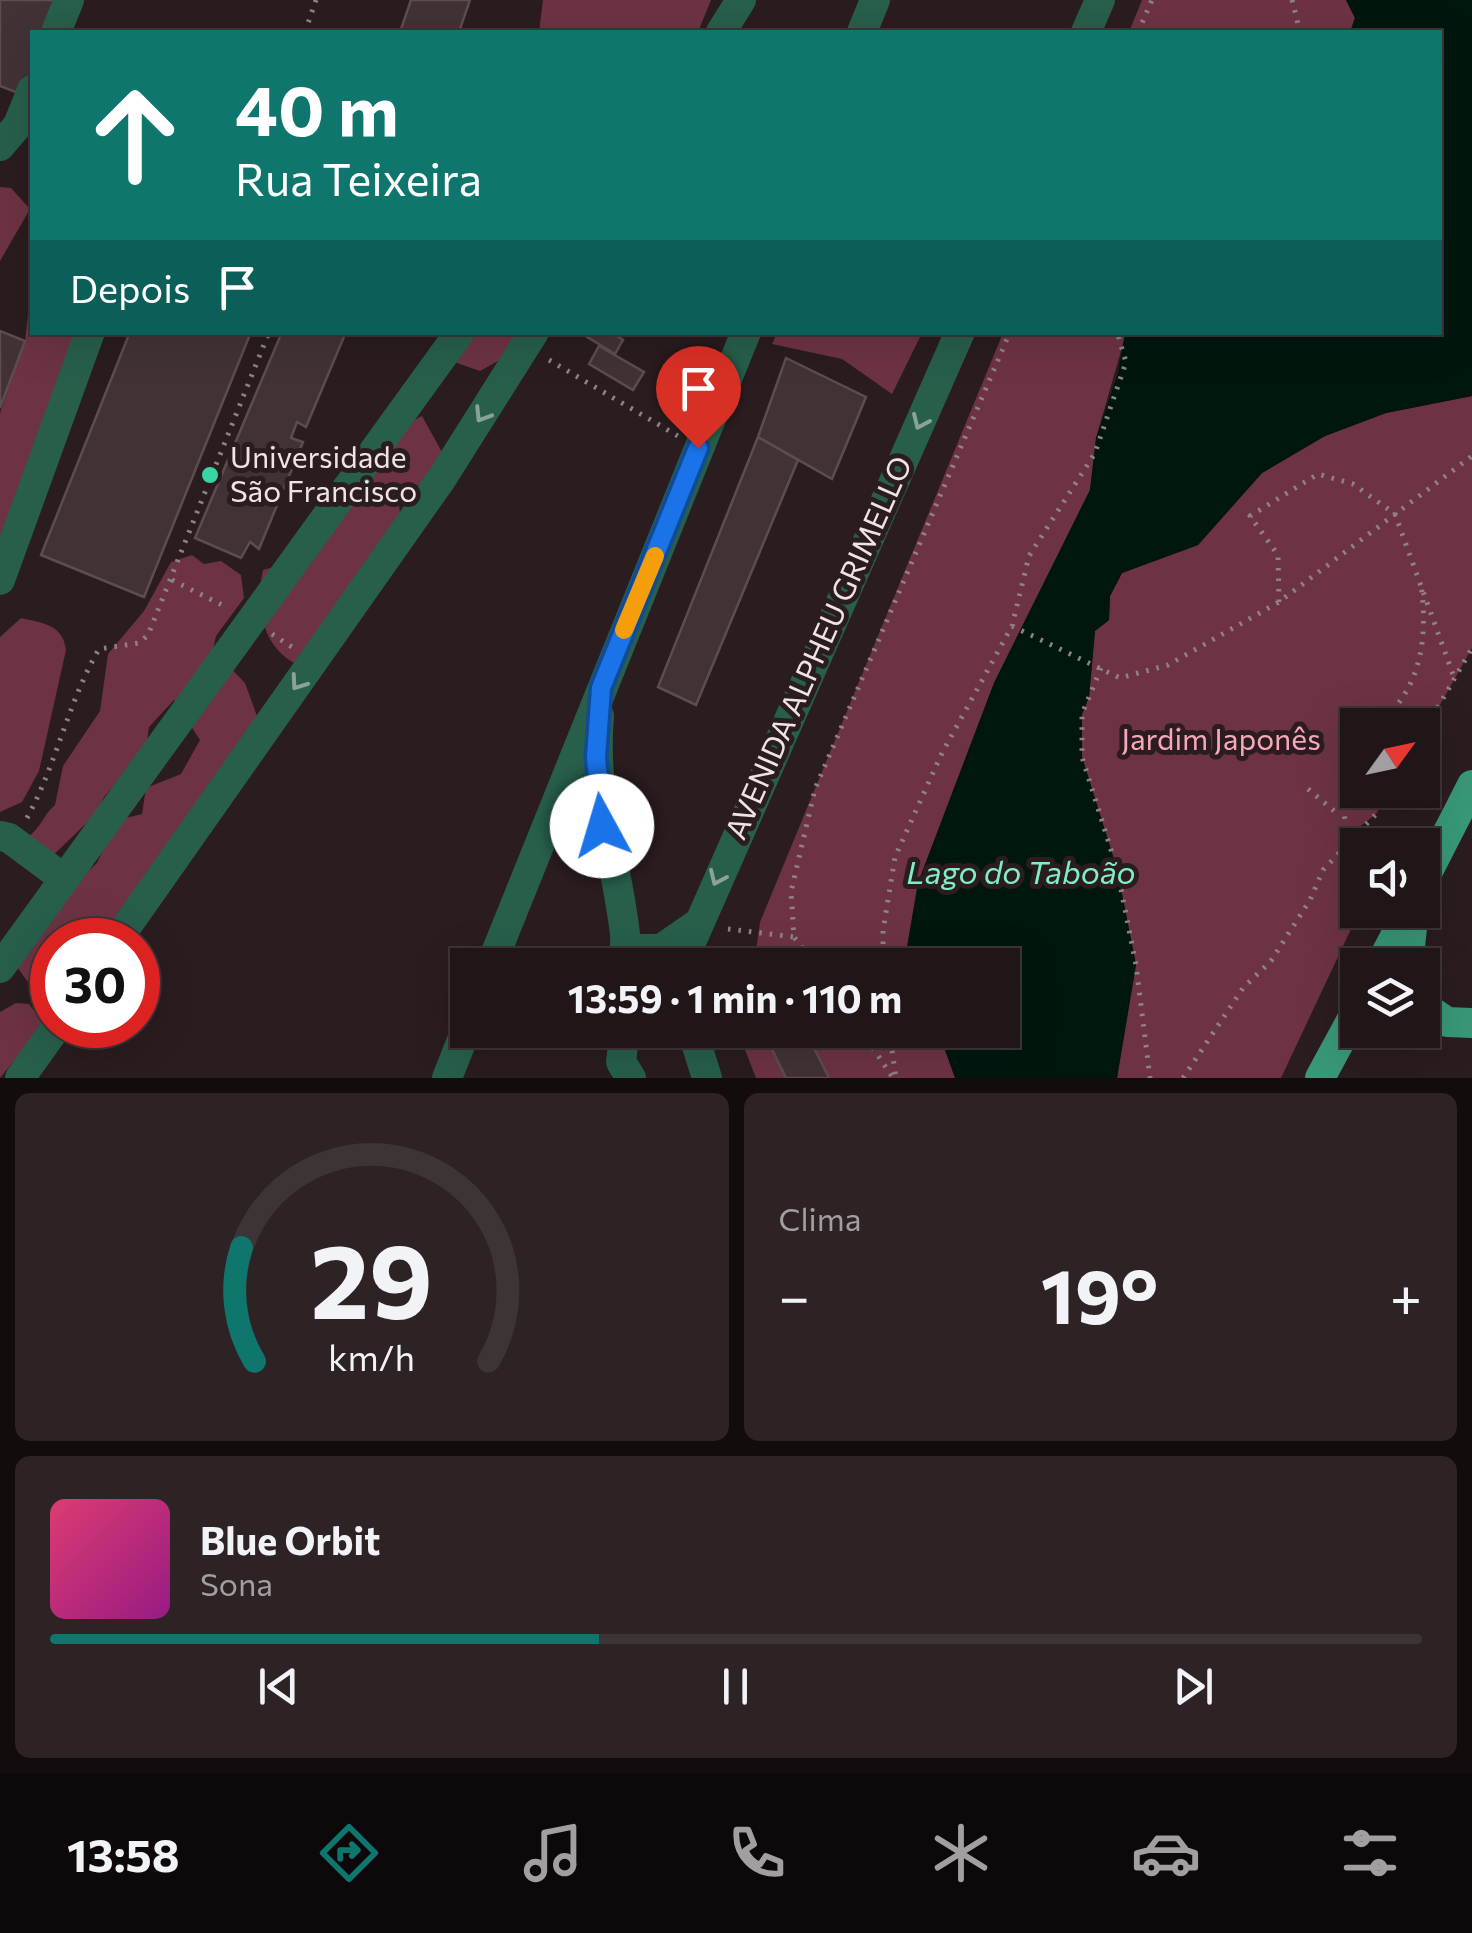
<!DOCTYPE html>
<html lang="pt">
<head>
<meta charset="utf-8">
<style>
	:root { --surface:#201517; --page:#2d2224; --text:#f1f3f6; --muted:#a29fa1; --line:#3d3436; --accent:#0f766e }
	body { margin:0; font-family:Commissioner,sans-serif; background:var(--page); color:var(--text); height:100vh; display:flex; flex-direction:column; font-size:38px; white-space:nowrap }
	* { box-sizing:border-box; margin:0 }
	p { font-size:32px; color:var(--muted) }
	.icon { flex:none; width:55px; height:55px; fill:none; stroke:currentColor; stroke-width:2; stroke-linecap:round; stroke-linejoin:round }
	.map { position:relative; height:1078px; overflow:hidden }
	.sheet { display:flex; flex-direction:column; gap:15px; padding:15px; background:#120c0d; flex:1 }
	.sheet>* { flex:none }
	.guide { position:absolute; left:30px; top:30px; width:1412px; height:305px; border-radius:0px; box-shadow:0 10px 40px #0002,0 0 0 2px var(--line); background:#0f766e; color:#fff; overflow:hidden }
	.needle { width:65px; rotate:57deg }
	.fabs { position:absolute; left:1340px; top:708px; display:grid; gap:20px }
	.fabs a { display:grid; place-items:center; width:100px; height:100px; border-radius:0px; background:var(--surface); box-shadow:0 10px 40px #0002,0 0 0 2px var(--line); font-size:50px }
	.speed { position:absolute; left:30px; top:918px; display:flex; gap:20px; font-size:50px; font-weight:700; text-align:center }
	.speed>* { display:grid; place-content:center; width:130px; height:130px; border-radius:50%; background:var(--surface); box-shadow:0 10px 40px #0002,0 0 0 2px var(--line); line-height:1 }
	.speed .limit { border:15px solid #d22; background:#fff; color:#111 }
	.pin { position:absolute; display:grid; place-items:center; width:85px; height:85px; color:#fff; margin:-102px -42px; border-radius:50% 50% 50% 0; rotate:-45deg; box-shadow:0 0 10px #0007 }
	.pin .icon { rotate:45deg }
	.me { position:absolute; width:110px; margin:-55px; rotate:354deg; stroke-linejoin:round; filter:drop-shadow(0 0 8px #0008) }
	.turn { display:flex; align-items:center; gap:35px; height:210px; padding:0 40px; font-size:45px }
	.turn .icon { width:130px; height:130px; stroke-width:2.5 }
	.turn b { display:block; font-size:70px; line-height:85px }
	.then { display:flex; align-items:center; height:95px; padding:0 40px; background:#0003; gap:20px; font-size:38px }
	.big { font-size:75px; font-weight:700; line-height:1.1 }
	.sheet .widget { flex:1; display:flex; flex-direction:column; justify-content:center; gap:15px; min-width:0; padding:0 35px; border-radius:15px; background:var(--page) }
	.sheet .dial { align-items:center; gap:0 }
	.dial svg { height:260px; overflow:visible; fill:none; stroke:var(--line); stroke-width:7; stroke-linecap:round; text-anchor:middle }
	.dial text { fill:var(--text); stroke:none }
	.song { display:flex; align-items:center; gap:30px }
	.cover { width:120px; height:120px; border-radius:15px; background:linear-gradient(135deg,hsl(340 70% 55%),hsl(310 70% 35%)) }
	.played { height:10px; border-radius:5px; background:linear-gradient(90deg,var(--accent) 40%,var(--line) 40%) }
	.keys { display:flex; justify-content:space-around; direction:ltr }
	.heat { display:flex; justify-content:space-between; align-items:center; font-size:55px; direction:ltr }
	.sheet .tiles { flex:1; display:grid; gap:15px; grid-template-columns:1fr 1fr }
	.widget:last-child { grid-column:span 2 }
	.trip { position:absolute; left:450px; top:948px; width:570px; height:100px; border-radius:0px; background:var(--surface); box-shadow:0 10px 40px #0002,0 0 0 2px var(--line); font-weight:700; line-height:100px; text-align:center }
	.tab-bar { display:flex; height:160px; justify-content:space-around; align-items:center; background:#0d0809; color:var(--muted) }
	.tab-bar .icon { width:70px; height:70px }
	.tab-bar .active { color:var(--accent) }
	.tab-bar b { font-size:45px; color:var(--text) }
	.map>svg:first-child { display:block }
</style>
</head>
<body>
<div class="map">
<svg width="1472" height="1078" viewBox="0 0 1472 1078">
	<rect width="100%" height="100%" fill="#2a1c1f"/>
	<path fill="#6d3343" d="M543 0H711L698 32H539Z
		M1142 0H1346L1355 18 1350 32H1129Z
		M0 187 11 188 30 209 0 261Z
		M32 280V332L76 333 0 542V413L25 341Z
		M442 333H524L509 355 480 371 457 363Z
		M777 333V332L922 333 892 394 842 359 772 344Z
		M1003 333H1125V337L1096 438 1090 490 994 683 918 883 904 965H754L760 922Z
		M1472 396V648L1423 735 1422 725H1358V790H1390L1376 814 1349 835 1393 840 1391 845H1358L1360 910 1281 1078H1117L1136 964 1117 869 1082 757V714L1089 697 1095 631 1109 620 1110 596 1122 573 1198 545 1262 473 1325 436 1386 413Z
		M422 416 443 454 430 479 398 495 401 522 296 664C262 647 255 605 263 570L281 565 359 478 347 454Z
		M192 555 204 564 221 561 241 575 244 598 216 636 213 650 245 683 257 716 104 940H52V986L33 989 12 960 52 904 97 863 117 820 142 814 146 788 181 774 200 740 174 700 149 727 146 749 104 797 95 815 45 863 26 838C41 829 43 815 55 805L63 766 100 711 108 654 144 611 171 562Z
		M21 618C42 623 63 624 66 650L39 771 22 802 0 812V637Z
		M16 1003 29 1004 44 1024 0 1078V1012Z
		M744 1030H938L955 1078H756L742 1042Z"/>
	<path fill="#00170e" d="M1346 0H1472V396L1386 413 1325 436 1262 473 1198 545 1122 573 1110 596 1109 620 1095 631 1089 697 1082 714V757L1117 869 1136 965 1117 1078H955L938 1030H1002V965H904L918 883 994 683 1090 490 1096 438 1118 373 1125 333 1440 332V32H1350L1355 18Z"/>
	<path fill="#423236" stroke="#5d4d50" stroke-width="2.5" d="M0 0H62L49 32H32V73L23 95 0 86Z
		M411 0H470L459 32H400Z
		M0 331 25 341 0 408Z
		M130 332H251L144 597 41 555Z
		M282 332H346L306 427 297 422 291 438 303 442 259 549 250 542 241 558 195 538Z
		M579 332H611L623 340 615 354Z
		M599 346 644 372 633 390 589 364Z
		M786 358 866 397 832 479 758 437Z
		M758 437 798 460 696 705 658 687Z
		M800 1030H805L829 1078H786L770 1045Z"/>
	<g fill="none" stroke-linecap="round" stroke-linejoin="round">
		<path stroke="#8e8285" stroke-width="5" stroke-dasharray="2.5 8" stroke-linecap="butt" d="M1292 0 1300 32
			M305 32 316 0
			M1138 32 1152 0
			M549 360 678 436
			M172 580 228 608
			M1279 602 1278 555 1250 516 1318 474 1353 484 1395 514 1455 680
			M1012 626 1120 678 1168 665 1279 602 1472 456
			M272 634 292 647
			M1101 668 1082 714V757L1117 869 1136 965 1150 1078
			M1377 725C1422 689 1428 638 1421 584
			M1422 735 1472 648
			M1358 745C1338 797 1340 814 1358 866
			M1308 789 1339 815
			M27 818C57 763 68 702 99 649L139 643 148 635 269 332
			M728 929 794 937
			M815 965 794 937 791 892 815 789 1010 332
			M883 965V931L895 857 942 753 1012 626 1029 556 1095 453 1126 362 1117 332
			M861 1030 893 1078
			M889 1030 896 1078
			M1183 1078 1243 988 1271 961 1310 900 1323 870 1376 814 1390 790"/>
		<path stroke="#275f4b" stroke-width="30" d="M56 32 69 0
			M721 32 741 0
			M862 32 875 0
			M1086 32 1100 0
			M0 146 18 125 32 90
			M0 580 90 332
			M599 716C592 798 616 856 625 934 626 945 623 954 626 965
			M0 836 9 838 63 878
			M117 940 442 478 534 332
			M642 949H661L697 924
			M491 965 746 332
			M681 965 960 332
			M0 968 460 332
			M625 1030 621 1062 631 1078
			M692 1030 707 1078
			M20 1078 58 1025
			M447 1078 468 1025"/>
		<path stroke="#389878" stroke-width="30" d="M1422 883 1472 785
			M1380 965 1409 910
			M1408 965 1413 918
			M1422 1005 1447 1022 1472 1023
			M1320 1078 1358 1008"/>
	</g>
	<defs><path id="oneway-chevron" d="M-2-3.5L2.5 0L-2 3.5" fill="none" stroke-width="1.6" stroke-linecap="round" stroke-linejoin="round" transform="scale(2.5)"/></defs>
	<g stroke="#8aa298">
		<use href="#oneway-chevron" transform="translate(482 415) rotate(122)"/>
		<use href="#oneway-chevron" transform="translate(920 422) rotate(114)"/>
		<use href="#oneway-chevron" transform="translate(298 683) rotate(125)"/>
		<use href="#oneway-chevron" transform="translate(717 878) rotate(114)"/>
	</g>
	<g fill="none" stroke-linecap="round" stroke-linejoin="round">
		<g stroke="#114b97" stroke-width="25">
			<path id="route" d="M602 826 596 757 601 688 698 448"/>
		</g>
		<use href="#route" stroke="#1a73e8" stroke-width="18"/>
		<path stroke="#f59e0b" stroke-width="18" d="M624 630 655 556"/>
	</g>
	<circle fill="#3bd4a4" stroke="#2a1c1f" stroke-width="4" cx="210" cy="475" r="10"/>
	<g text-anchor="middle" stroke-width="10" stroke-linejoin="round" paint-order="stroke">
		<g font-size="30" fill="#eee4e6" stroke="#2a1c1f" text-anchor="start">
			<text x="230" y="468">Universidade<tspan x="230" dy="34">São Francisco</tspan></text>
		</g>
		<g font-size="30" fill="#eee4e6" stroke="#2a1c1f">
			<text transform="translate(819 648) rotate(-66)" y="10">AVENIDA ALPHEU GRIMELLO</text>
		</g>
		<g font-size="30" fill="#f7a7b9" stroke="#2a1c1f">
			<text x="1221" y="750">Jardim Japonês</text>
		</g>
		<g font-size="32" font-style="italic" fill="#7cefc4" stroke="#2a1c1f">
			<text x="1021" y="884">Lago do Taboão</text>
		</g>
	</g>
</svg>
<div class="fabs">
<a><svg class="needle" viewBox="-14 -14 28 28"><path d="M0-13l5 13h-10z" fill="#e53935"/><path d="M0 13l5-13h-10z" fill="#a29fa1"/></svg></a>
<a><svg class="icon" aria-label="sound" viewBox="0 0 24 24"><path d="M4 9h4l5-4v14l-5-4H4zM17 9q2 3 0 6"/></svg></a>
<a><svg class="icon" aria-label="layers" viewBox="0 0 24 24"><path d="M12 4l9 5-9 5-9-5zM3 14l9 5 9-5"/></svg></a>
</div>
<div class="speed"><div class="limit">30</div></div>
<div class="pin" style="left:698px;top:448px;background:#d93025"><svg class="icon" aria-label="arrive" viewBox="0 0 24 24"><path d="M6 21V4h12l-3 4 3 4H6"/></svg></div>
<svg class="me" style="left:602px;top:826px" viewBox="-20 -20 40 40"><circle r="19" fill="#fff"/><path d="M0-13L10 11 0 6-10 11z" fill="#1a73e8"/></svg>
<div class="trip">13:59 · 1 min · 110 m</div>
<div class="guide">
<div class="turn"><svg class="icon" aria-label="ahead" viewBox="0 0 24 24"><path d="M12 20V5M6 11l6-6 6 6"/></svg><div><b>40 m</b>Rua Teixeira</div></div>
<div class="then">Depois<svg class="icon" aria-label="arrive" viewBox="0 0 24 24"><path d="M6 21V4h12l-3 4 3 4H6"/></svg></div>
</div>
</div>
<section class="sheet">
<div class="tiles">
<div class="widget dial"><svg viewBox="0 0 100 80">
<path d="M14 69A42 42 0 1 1 86 69"/>
<path d="M14 69A42 42 0 0 1 10 34" stroke="#0f766e"/>
<text x="50" y="56" font-size="32" font-weight="700">29</text>
<text x="50" y="72" font-size="11">km/h</text>
</svg></div>
<div class="widget"><p>Clima</p>
<div class="heat"><a>−</a><b class="big">19°</b><a>+</a></div>
</div>
<div class="widget">
<div class="song"><i class="cover"></i><div><b>Blue Orbit</b><p>Sona</p></div></div>
<div class="played"></div>
<div class="keys"><svg class="icon" aria-label="previous" viewBox="0 0 24 24"><path d="M18 5L8 12l10 7zM5 5v14"/></svg><svg class="icon" aria-label="pause" viewBox="0 0 24 24"><path d="M8 5v14M16 5v14"/></svg><svg class="icon" aria-label="next" viewBox="0 0 24 24"><path d="M6 5l10 7-10 7zM19 5v14"/></svg></div>
</div>
</div>
</section>
<nav class="tab-bar">
<b>13:58</b>
<svg class="icon active" aria-label="directions" viewBox="0 0 24 24"><path d="M12 3l9 9-9 9-9-9zM9 14v-3h6M13 9l2 2-2 2"/></svg>
<svg class="icon" aria-label="music" viewBox="0 0 24 24"><path d="M9 18V5l10-2v13"/><circle cx="6" cy="18" r="3"/><circle cx="16" cy="16" r="3"/></svg>
<svg class="icon" aria-label="phone" viewBox="0 0 24 24"><path d="M5 4h4l2 5-3 2q2 4 5 5l2-3 5 2v4C11 20 4 13 5 4z"/></svg>
<svg class="icon" aria-label="climate" viewBox="0 0 24 24"><path d="M12 3v18M4 7l16 10M4 17L20 7"/></svg>
<svg class="icon" aria-label="car" viewBox="0 0 24 24"><path d="M5 17H2v-5l4-1 3-4h7l3 4 3 1v5h-3M9 17h6M6 11h13"/><circle cx="7" cy="17" r="2"/><circle cx="17" cy="17" r="2"/></svg>
<svg class="icon" aria-label="filters" viewBox="0 0 24 24"><path d="M4 7h16M4 17h16"/><circle cx="9" cy="7" r="2"/><circle cx="15" cy="17" r="2"/></svg>
</nav>
</body>
</html>
